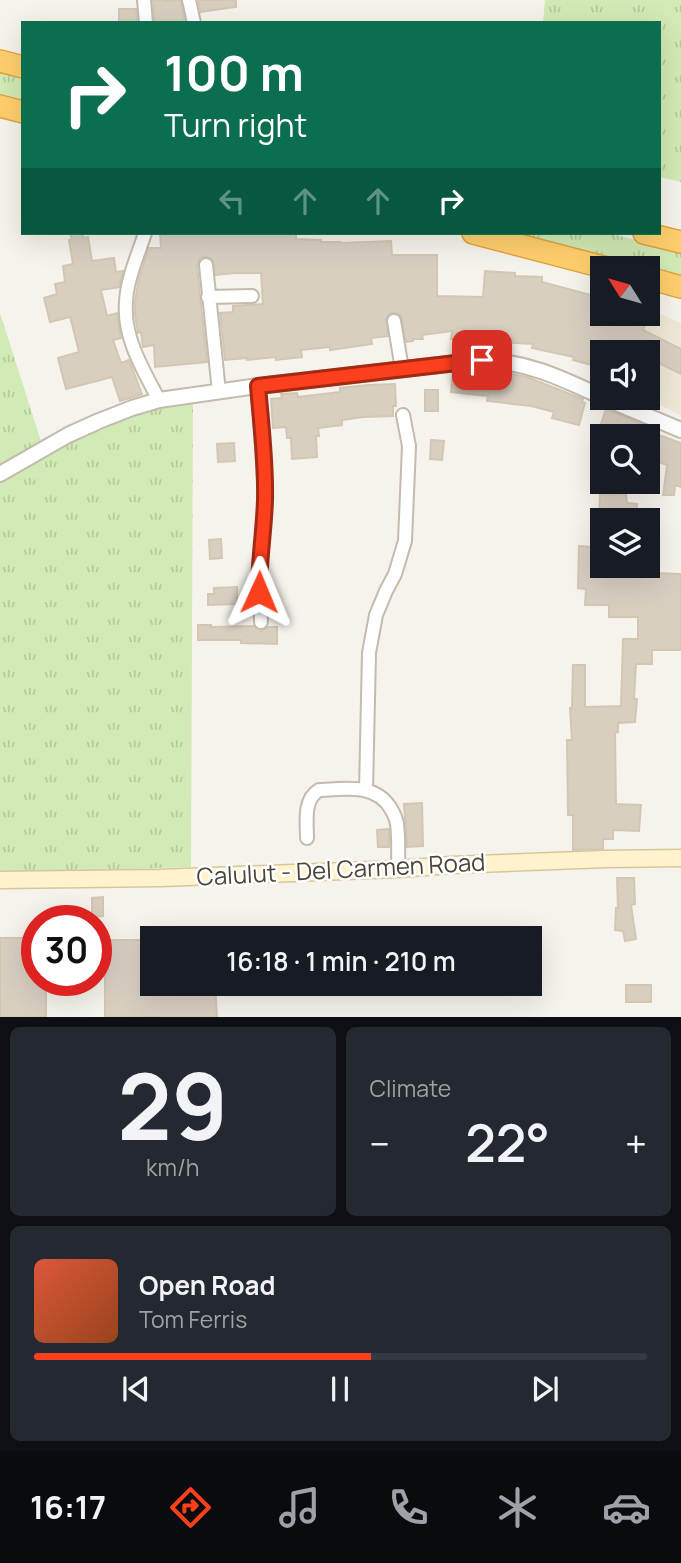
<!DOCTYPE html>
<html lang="en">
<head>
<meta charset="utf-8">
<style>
	:root { --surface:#171b24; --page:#242831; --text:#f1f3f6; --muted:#9ea1a6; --line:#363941; --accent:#fc3f1d }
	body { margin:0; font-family:Manrope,sans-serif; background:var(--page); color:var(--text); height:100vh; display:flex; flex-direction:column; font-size:26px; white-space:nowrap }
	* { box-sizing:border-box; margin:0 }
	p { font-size:23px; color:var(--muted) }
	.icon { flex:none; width:38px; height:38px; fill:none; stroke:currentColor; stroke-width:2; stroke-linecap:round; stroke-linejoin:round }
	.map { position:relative; height:1017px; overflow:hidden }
	.sheet { display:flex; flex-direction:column; gap:10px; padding:10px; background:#0d0f14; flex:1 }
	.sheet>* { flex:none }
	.guide { position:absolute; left:21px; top:21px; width:640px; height:214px; border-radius:0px; box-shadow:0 7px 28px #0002; background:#0b6e4f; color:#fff; overflow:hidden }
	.needle { width:46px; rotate:307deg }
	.controls { position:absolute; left:590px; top:256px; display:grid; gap:14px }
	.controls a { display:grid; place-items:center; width:70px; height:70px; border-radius:0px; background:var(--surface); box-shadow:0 7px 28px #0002; font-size:35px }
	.speed { position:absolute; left:21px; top:905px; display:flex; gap:14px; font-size:35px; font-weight:700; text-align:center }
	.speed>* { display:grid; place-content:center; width:91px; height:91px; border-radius:50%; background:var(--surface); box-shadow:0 7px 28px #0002; line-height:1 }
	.speed .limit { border:10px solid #d22; background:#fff; color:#111 }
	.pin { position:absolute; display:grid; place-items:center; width:60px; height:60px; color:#fff; margin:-30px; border-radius:14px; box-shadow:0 4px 10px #0006 }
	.me { position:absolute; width:77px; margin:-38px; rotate:1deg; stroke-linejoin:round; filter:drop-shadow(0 0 5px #0008) }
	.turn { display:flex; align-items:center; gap:24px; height:147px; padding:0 28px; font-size:32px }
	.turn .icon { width:91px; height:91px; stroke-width:2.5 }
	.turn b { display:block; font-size:49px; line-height:60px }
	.lanes { display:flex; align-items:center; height:66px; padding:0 28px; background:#0003; justify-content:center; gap:35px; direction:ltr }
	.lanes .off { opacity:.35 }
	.big { font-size:52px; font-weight:600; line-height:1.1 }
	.sheet .tile { flex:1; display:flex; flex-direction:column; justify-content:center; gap:10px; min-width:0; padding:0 24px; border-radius:10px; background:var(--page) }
	.sheet .dial { align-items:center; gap:0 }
	.dial b { font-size:91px; line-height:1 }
	.song { display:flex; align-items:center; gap:21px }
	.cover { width:84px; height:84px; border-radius:10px; background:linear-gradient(135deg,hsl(10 70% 55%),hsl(20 70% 35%)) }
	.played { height:7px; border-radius:4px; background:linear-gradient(90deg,var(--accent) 55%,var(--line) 55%) }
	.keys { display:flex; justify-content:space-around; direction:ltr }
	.heat { display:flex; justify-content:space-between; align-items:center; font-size:38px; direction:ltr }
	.sheet .tiles { flex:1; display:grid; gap:10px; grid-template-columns:1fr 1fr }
	.tile:last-child { grid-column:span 2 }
	.trip { position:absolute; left:140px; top:926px; width:402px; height:70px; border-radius:0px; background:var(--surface); box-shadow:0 7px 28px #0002; font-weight:600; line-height:70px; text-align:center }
	.dock { display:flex; height:112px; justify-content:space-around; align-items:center; background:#090b0e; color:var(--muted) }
	.dock .icon { width:49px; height:49px }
	.dock .active { color:var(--accent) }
	.dock b { font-size:32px; color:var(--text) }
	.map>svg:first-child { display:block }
</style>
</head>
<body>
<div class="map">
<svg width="681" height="1017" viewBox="0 0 681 1017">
	<defs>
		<pattern id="grass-tufts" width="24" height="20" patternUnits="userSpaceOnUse" patternTransform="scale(1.75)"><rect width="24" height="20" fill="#d2eab5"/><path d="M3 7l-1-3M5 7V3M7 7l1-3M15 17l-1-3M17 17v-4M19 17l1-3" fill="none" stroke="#b6ca9c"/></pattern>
	</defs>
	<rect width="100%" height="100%" fill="#f6f3ec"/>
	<path fill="#efe8d6" d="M648 309 681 323V415L642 397H648V352L627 313H648Z"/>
	<path fill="url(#grass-tufts)" d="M545 0H681V182L660 177V23H543Z
		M0 69 23 76V106L0 99Z
		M500 233H608L681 251V281L648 272V268H631Z
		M0 313 41 441 0 465Z
		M193 399 191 867 0 874V482L22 469 101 426 143 409Z"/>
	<path fill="#d8cfc1" stroke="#d3c7b4" stroke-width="2" d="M153 0H165V1L180 0 185 23H155Z
		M198 0H236V7L201 12Z
		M119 9H136L137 23H119Z
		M70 233H83V238L88 237 92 261 114 258 116 272 123 271 119 287 101 290 107 316 117 313 121 338 113 340 121 363 129 360 142 394 120 401 112 377 66 389 58 358 79 352 72 324 70 317 50 322 44 298 57 294 55 284 65 282 63 266 73 264 69 240H72Z
		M160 233H201V234L296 233V239L321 240V242H340V243L391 241 392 255H437V296L483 297 485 271 515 273V276L542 277V282L602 298V313H632L647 319 643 330 681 349V374L648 358V352H602L599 367 573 360 574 357 532 348 533 344 499 342V340L451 339 452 331 422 335 423 339H413V341L406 342 402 319 400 315 393 312 388 315 386 319 388 336 371 338 372 344 330 350V347L301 350 302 357 276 360V357L247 360V358L225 360 220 313 233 312V306L263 304 261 273H235L216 275 213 260 206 256 200 258 197 266 207 362 155 367 154 345 143 347 141 332 138 333 135 314V302L139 278 149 248H161Z
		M491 370 527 377 583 399 582 402 585 403 579 425 552 418 554 412 531 406 487 401 488 396 451 392 453 374 480 377V375L490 376Z
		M395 384 396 406H393V416L363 417 342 420V425L318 428 319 436H316L317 457 292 459 291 438H287L286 427 273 428 271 399 282 398 281 394 297 393 298 397 340 392V388L368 385Z
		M425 390H438V411H425Z
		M606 409 650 427 646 436H597Z
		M656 434 681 443V487L675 485 674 495H663L667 465 648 458Z
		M431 440 444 441 442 460 430 459Z
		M234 443 235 461 218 462 217 444Z
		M626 494 627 503 637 504 636 520H599L600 495Z
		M221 539 222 558 210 559 209 540Z
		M579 546 593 547 592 565H629V572L681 574V650H652V664H636L634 699H637L635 722 618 723V732L615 733 616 804 641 805 639 831 613 830V839H603V849L573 850V815H568L567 740H572L570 708H572L573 665H585V707L621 706 623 639H638V617H609V605H585L586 589 578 588Z
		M237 587V604L208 605V594H214V588Z
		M198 625H211V627L254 626 261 631 268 627H277V644L241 643V640H198Z
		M422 803 423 846 407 847 404 804Z
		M389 829V847H378L377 830Z
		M617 878H634L635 904 631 905 636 939 625 941 623 931 615 930 616 908H618Z
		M103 897V916L92 917V898Z
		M0 938H37V980H46V1017H0Z
		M105 940H152V984H215L217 1017H105Z
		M626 985H651V1002H626Z"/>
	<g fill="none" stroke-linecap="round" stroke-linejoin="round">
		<g stroke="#c2bbae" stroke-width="16">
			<path id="minor" d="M144 0 146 23
				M189 0 194 23
				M145 233C138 255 127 279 126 302 123 337 143 370 159 400
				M206 265 219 392
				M208 297 252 296
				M394 321 402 369
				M258 386 265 495 264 521 259 569 261 622
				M366 790 369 653 376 615 386 591 395 574 405 541 409 446 403 415
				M307 838C307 821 303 800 319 790 345 789 376 783 391 809 394 814 396 818 397 824 399 839 398 855 398 869"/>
		</g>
		<g stroke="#c2bbae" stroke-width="18">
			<path id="tertiary" d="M602 397 681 430
				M0 474 68 435 99 421 132 408 159 400 258 386 482 360C529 362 561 378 602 397"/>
		</g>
		<g stroke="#d6c79b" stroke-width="19">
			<path id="secondary" d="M0 880 160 878 398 869 451 865 606 859 681 858"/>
		</g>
		<g stroke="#e0a43c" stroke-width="24">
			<path id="motorway" d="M0 61 23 67
				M0 106 23 112
				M473 233 607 268
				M644 233 681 242
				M648 278 681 287"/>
		</g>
		<use href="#minor" stroke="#fff" stroke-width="12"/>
		<use href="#tertiary" stroke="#fff" stroke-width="14"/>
		<use href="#secondary" stroke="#fff3cd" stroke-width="16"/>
		<use href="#motorway" stroke="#ffcf6e" stroke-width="21"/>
	</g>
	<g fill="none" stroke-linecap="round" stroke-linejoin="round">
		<g stroke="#a42913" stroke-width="18">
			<path id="route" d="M259 592C259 561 264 531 265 500 266 462 261 423 258 386L482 360"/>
		</g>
		<use href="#route" stroke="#fc3f1d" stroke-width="12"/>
	</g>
	<g text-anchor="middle" stroke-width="5" stroke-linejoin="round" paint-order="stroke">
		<g font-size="24" fill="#4b4439" stroke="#fff">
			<text transform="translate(341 870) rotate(-3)" y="8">Calulut - Del Carmen Road</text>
		</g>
	</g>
</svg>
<div class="controls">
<a><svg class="needle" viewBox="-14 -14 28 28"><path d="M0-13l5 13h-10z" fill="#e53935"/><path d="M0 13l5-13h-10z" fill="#9ea1a6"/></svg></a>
<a><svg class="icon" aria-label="sound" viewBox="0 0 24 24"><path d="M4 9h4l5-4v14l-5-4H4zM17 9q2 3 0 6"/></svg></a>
<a><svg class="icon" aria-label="search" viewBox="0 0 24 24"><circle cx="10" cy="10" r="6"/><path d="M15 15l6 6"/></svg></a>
<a><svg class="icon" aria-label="layers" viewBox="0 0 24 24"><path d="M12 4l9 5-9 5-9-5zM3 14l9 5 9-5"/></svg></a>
</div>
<div class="speed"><div class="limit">30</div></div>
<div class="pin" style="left:482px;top:360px;background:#d93025"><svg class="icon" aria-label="arrive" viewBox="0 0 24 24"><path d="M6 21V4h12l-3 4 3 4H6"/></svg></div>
<svg class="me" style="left:259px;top:592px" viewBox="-20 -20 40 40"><path d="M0-17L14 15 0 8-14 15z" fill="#fc3f1d" stroke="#fff" stroke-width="4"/></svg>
<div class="trip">16:18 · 1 min · 210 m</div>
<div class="guide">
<div class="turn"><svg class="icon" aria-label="right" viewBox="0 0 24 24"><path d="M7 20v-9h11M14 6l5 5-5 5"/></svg><div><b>100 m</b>Turn right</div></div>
<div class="lanes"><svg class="icon off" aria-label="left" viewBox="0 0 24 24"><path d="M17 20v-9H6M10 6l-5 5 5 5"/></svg><svg class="icon off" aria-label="ahead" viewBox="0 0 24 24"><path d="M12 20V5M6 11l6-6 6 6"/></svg><svg class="icon off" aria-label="ahead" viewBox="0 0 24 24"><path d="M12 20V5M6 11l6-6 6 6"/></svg><svg class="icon" aria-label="right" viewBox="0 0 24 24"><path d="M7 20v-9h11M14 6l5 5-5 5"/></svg></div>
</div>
</div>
<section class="sheet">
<div class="tiles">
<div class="tile dial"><b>29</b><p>km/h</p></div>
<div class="tile"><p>Climate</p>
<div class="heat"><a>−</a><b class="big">22°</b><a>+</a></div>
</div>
<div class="tile">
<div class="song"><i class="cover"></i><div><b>Open Road</b><p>Tom Ferris</p></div></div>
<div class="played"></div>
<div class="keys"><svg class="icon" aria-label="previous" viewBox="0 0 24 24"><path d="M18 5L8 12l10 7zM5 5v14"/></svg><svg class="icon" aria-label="pause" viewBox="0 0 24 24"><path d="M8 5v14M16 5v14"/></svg><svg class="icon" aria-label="next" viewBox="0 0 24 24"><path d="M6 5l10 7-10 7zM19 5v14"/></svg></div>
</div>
</div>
</section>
<nav class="dock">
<b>16:17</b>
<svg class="icon active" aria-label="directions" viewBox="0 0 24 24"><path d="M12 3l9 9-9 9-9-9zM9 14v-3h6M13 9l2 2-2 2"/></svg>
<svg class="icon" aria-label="music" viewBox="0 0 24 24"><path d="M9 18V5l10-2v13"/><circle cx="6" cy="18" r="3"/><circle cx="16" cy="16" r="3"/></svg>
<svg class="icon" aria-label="phone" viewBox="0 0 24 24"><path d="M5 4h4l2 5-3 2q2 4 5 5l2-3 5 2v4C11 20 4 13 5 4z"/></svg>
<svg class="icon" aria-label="climate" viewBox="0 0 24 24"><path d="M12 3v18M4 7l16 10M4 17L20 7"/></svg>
<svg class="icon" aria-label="car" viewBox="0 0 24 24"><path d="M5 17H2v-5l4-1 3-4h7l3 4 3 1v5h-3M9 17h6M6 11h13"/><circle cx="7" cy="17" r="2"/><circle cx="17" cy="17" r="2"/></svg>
</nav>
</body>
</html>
